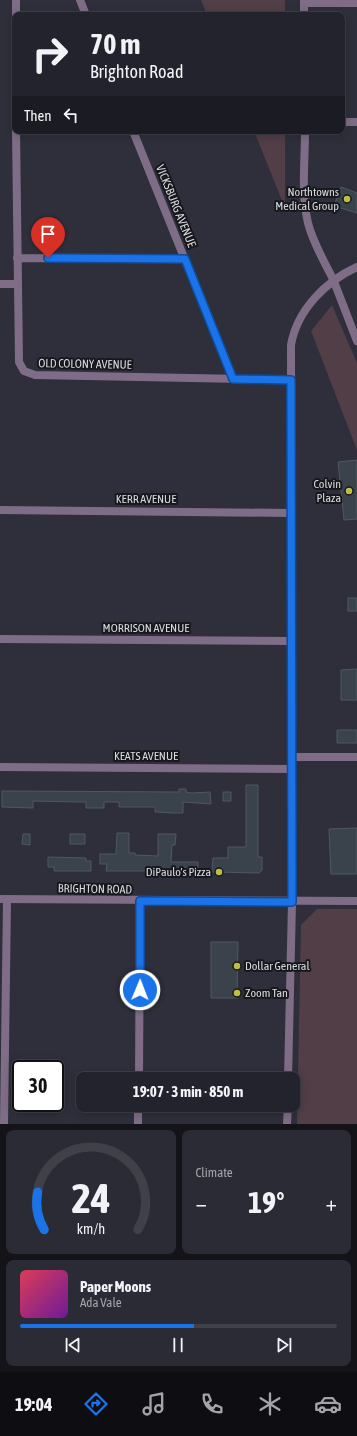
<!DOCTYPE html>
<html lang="en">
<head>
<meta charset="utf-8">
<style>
	:root { --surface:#22232c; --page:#2a2b34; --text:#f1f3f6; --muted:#a2a4a9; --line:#3f4048; --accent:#1a73e8 }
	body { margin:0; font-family:"Asap Condensed",sans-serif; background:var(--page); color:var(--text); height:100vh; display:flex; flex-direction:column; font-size:15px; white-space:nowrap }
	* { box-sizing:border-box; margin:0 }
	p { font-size:13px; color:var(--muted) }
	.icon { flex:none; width:22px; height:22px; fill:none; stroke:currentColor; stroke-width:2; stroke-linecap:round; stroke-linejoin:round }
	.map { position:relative; height:1124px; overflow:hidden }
	.drawer { display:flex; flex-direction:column; gap:6px; padding:6px; background:#131318; flex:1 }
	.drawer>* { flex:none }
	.top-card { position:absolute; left:12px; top:12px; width:333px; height:122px; border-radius:8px; box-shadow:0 2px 10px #0003,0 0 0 1px var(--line); background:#22232c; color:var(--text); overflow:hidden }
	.speed { position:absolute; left:12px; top:1060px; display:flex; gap:8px; font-size:20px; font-weight:700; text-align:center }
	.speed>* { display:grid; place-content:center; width:52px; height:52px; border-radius:50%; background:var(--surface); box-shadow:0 2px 10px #0003,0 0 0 1px var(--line); line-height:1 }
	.speed .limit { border:2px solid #111; border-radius:6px; background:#fff; color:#111 }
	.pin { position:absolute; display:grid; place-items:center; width:34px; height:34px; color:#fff; margin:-41px -17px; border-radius:50% 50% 50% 0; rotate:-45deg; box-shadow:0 0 4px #0007 }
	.pin .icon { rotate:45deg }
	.me { position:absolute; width:44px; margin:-22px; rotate:1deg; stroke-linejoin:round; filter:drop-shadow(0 0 3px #0008) }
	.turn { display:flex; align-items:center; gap:14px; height:84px; padding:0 12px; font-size:18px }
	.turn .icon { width:52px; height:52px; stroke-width:2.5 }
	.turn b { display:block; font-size:28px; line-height:34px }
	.then { display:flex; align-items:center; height:38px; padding:0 12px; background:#0003; gap:8px; font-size:15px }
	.big { font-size:30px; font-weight:700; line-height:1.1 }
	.drawer .tile { flex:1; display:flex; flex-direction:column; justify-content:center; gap:6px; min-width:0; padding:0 14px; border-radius:8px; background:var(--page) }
	.drawer .dial { align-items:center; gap:0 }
	.dial svg { height:104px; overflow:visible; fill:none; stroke:var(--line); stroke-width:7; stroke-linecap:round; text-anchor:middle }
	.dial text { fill:var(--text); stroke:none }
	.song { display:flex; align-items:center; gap:12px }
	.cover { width:48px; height:48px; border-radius:6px; background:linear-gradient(135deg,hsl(350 70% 55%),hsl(280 70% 35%)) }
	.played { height:4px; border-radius:2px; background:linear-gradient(90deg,var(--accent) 55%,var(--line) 55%) }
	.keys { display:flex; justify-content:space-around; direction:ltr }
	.heat { display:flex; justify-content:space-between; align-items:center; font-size:22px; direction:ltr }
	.drawer .tiles { flex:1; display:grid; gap:6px; grid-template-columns:1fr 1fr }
	.tile:last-child { grid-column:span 2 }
	.trip { position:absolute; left:76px; top:1072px; width:224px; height:40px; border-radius:8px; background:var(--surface); box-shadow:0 2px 10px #0003,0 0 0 1px var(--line); font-weight:700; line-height:40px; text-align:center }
	.tab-bar { display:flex; height:64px; justify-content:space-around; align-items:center; background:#0e0e12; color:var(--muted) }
	.tab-bar .icon { width:28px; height:28px }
	.tab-bar .on { color:var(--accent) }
	.tab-bar b { font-size:18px; color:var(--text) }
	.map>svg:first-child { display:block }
</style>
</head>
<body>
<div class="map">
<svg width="357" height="1124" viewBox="0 0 357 1124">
	<rect width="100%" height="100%" fill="#2e2f3a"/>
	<path fill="#513e47" d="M201 0H285V15H207Z
		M254 131H285V208Z
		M332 305 357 363V450L311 331Z
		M317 909H357V1124H297L301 925Z"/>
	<path fill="#3a434b" stroke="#4f5861" d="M341 187 357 193V213L334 206Z
		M357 460V519L344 520 338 462Z
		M348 598H357V611H348Z
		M357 669V700H341V670Z
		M337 730H357V743H337Z
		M246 785H258V857H262V870L259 873 212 872 213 858H228V847H246Z
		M179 789H186V792L192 793 210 792 211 804 183 802V813H173L155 812V807H119V802H104V808H86V802H78L33 801V808L2 807V791L179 792Z
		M223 792H231V801H223Z
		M357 828V874H331L329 829Z
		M117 833H129V853H135V855L158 856V834H176L175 845H172L171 862H198V873L170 872V876H163V873H146V871H106L107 864H100V854H116Z
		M23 834H30V845L22 844Z
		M70 834H85V844H70Z
		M48 857 86 858V861H91V871H54V867H48Z
		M211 942H238L237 998H211Z"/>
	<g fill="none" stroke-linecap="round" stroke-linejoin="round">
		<path stroke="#7f6d88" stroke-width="8" d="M80 0 86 15
			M304 3H357
			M16 15V0
			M342 122H357
			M16 131 19 362 24 371 35 375 291 380
			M133 131 233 379
			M17 258 185 259
			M333 279 357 341
			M0 284H18
			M0 510 292 513
			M0 639 292 641
			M292 757H357
			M0 767 291 769
			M139 1079 140 901
			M4 1124 7 900
			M138 1124V1105"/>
		<path stroke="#7f6d88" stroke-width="8" d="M304 0V15
			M305 131C305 161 301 194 308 223 313 243 324 261 333 279
			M0 899 357 901
			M288 1079 292 902 291 345C297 310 326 281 357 267
			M287 1124 288 1105"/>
	</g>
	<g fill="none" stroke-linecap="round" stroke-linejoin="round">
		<g stroke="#114b97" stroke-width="10">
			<path id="route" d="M48 258 185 259 233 379 291 380 292 902 140 901V990"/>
		</g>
		<use href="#route" stroke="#1a73e8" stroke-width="7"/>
	</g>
	<g fill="#bebe42" stroke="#17181c" stroke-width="1.5">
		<circle cx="347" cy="199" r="4"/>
		<circle cx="349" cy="491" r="4"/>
		<circle cx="219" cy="872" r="4"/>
		<circle cx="237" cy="966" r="4"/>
		<circle cx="237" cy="993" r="4"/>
	</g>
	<g text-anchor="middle" stroke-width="4" stroke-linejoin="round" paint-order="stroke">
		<g font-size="12" fill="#d8d9df" stroke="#17181c" text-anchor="end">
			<text x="339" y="196">Northtowns<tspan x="339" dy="14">Medical Group</tspan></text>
			<text x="341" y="488">Colvin<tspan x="341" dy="14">Plaza</tspan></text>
			<text x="211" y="876">DiPaulo's Pizza</text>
			<text x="245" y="970" text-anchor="start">Dollar General</text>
			<text x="245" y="997" text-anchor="start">Zoom Tan</text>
		</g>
		<g font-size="12" fill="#d8d9df" stroke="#17181c">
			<text transform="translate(176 206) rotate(68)" y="4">VICKSBURG AVENUE</text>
			<text transform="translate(85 364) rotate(1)" y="4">OLD COLONY AVENUE</text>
			<text x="146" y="503">KERR AVENUE</text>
			<text x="146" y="632">MORRISON AVENUE</text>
			<text x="146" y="760">KEATS AVENUE</text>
			<text transform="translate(95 889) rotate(1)" y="4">BRIGHTON ROAD</text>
		</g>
	</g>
</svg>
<div class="speed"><div class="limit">30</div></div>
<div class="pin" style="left:48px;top:258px;background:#d93025"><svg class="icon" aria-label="arrive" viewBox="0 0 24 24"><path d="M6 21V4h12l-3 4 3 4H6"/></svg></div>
<svg class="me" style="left:140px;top:990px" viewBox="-20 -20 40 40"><circle r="17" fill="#1a73e8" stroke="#fff" stroke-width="3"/><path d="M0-11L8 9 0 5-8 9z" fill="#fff"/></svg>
<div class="trip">19:07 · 3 min · 850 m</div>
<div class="top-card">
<div class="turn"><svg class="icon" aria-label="right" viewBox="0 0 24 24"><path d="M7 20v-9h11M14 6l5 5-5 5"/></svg><div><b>70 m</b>Brighton Road</div></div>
<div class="then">Then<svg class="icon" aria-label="left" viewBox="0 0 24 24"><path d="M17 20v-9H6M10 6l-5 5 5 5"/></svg></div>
</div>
</div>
<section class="drawer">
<div class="tiles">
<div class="tile dial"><svg viewBox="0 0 100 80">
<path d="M14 69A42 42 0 1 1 86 69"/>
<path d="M14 69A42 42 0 0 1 9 40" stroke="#1a73e8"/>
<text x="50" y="56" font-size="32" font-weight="700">24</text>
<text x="50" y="72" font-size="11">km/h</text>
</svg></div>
<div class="tile"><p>Climate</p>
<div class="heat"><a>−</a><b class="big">19°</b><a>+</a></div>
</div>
<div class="tile">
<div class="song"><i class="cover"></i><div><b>Paper Moons</b><p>Ada Vale</p></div></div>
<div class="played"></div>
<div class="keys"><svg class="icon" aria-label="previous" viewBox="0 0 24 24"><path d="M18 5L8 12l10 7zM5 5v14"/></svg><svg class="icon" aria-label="pause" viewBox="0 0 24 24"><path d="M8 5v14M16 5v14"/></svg><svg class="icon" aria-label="next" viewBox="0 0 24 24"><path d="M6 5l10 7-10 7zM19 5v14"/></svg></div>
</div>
</div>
</section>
<nav class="tab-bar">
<b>19:04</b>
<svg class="icon on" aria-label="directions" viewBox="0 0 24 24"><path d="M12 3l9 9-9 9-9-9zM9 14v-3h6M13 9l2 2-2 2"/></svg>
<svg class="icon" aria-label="music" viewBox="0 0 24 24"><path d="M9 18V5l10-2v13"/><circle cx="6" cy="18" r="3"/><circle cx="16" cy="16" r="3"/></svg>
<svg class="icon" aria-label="phone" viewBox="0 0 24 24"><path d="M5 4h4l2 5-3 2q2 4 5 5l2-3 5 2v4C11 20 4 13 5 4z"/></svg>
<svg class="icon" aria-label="climate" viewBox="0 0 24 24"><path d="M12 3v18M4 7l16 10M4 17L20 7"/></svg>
<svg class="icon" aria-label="car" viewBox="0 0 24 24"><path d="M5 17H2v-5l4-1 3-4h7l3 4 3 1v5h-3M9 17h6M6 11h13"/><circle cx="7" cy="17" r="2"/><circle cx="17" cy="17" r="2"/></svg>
</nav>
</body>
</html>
